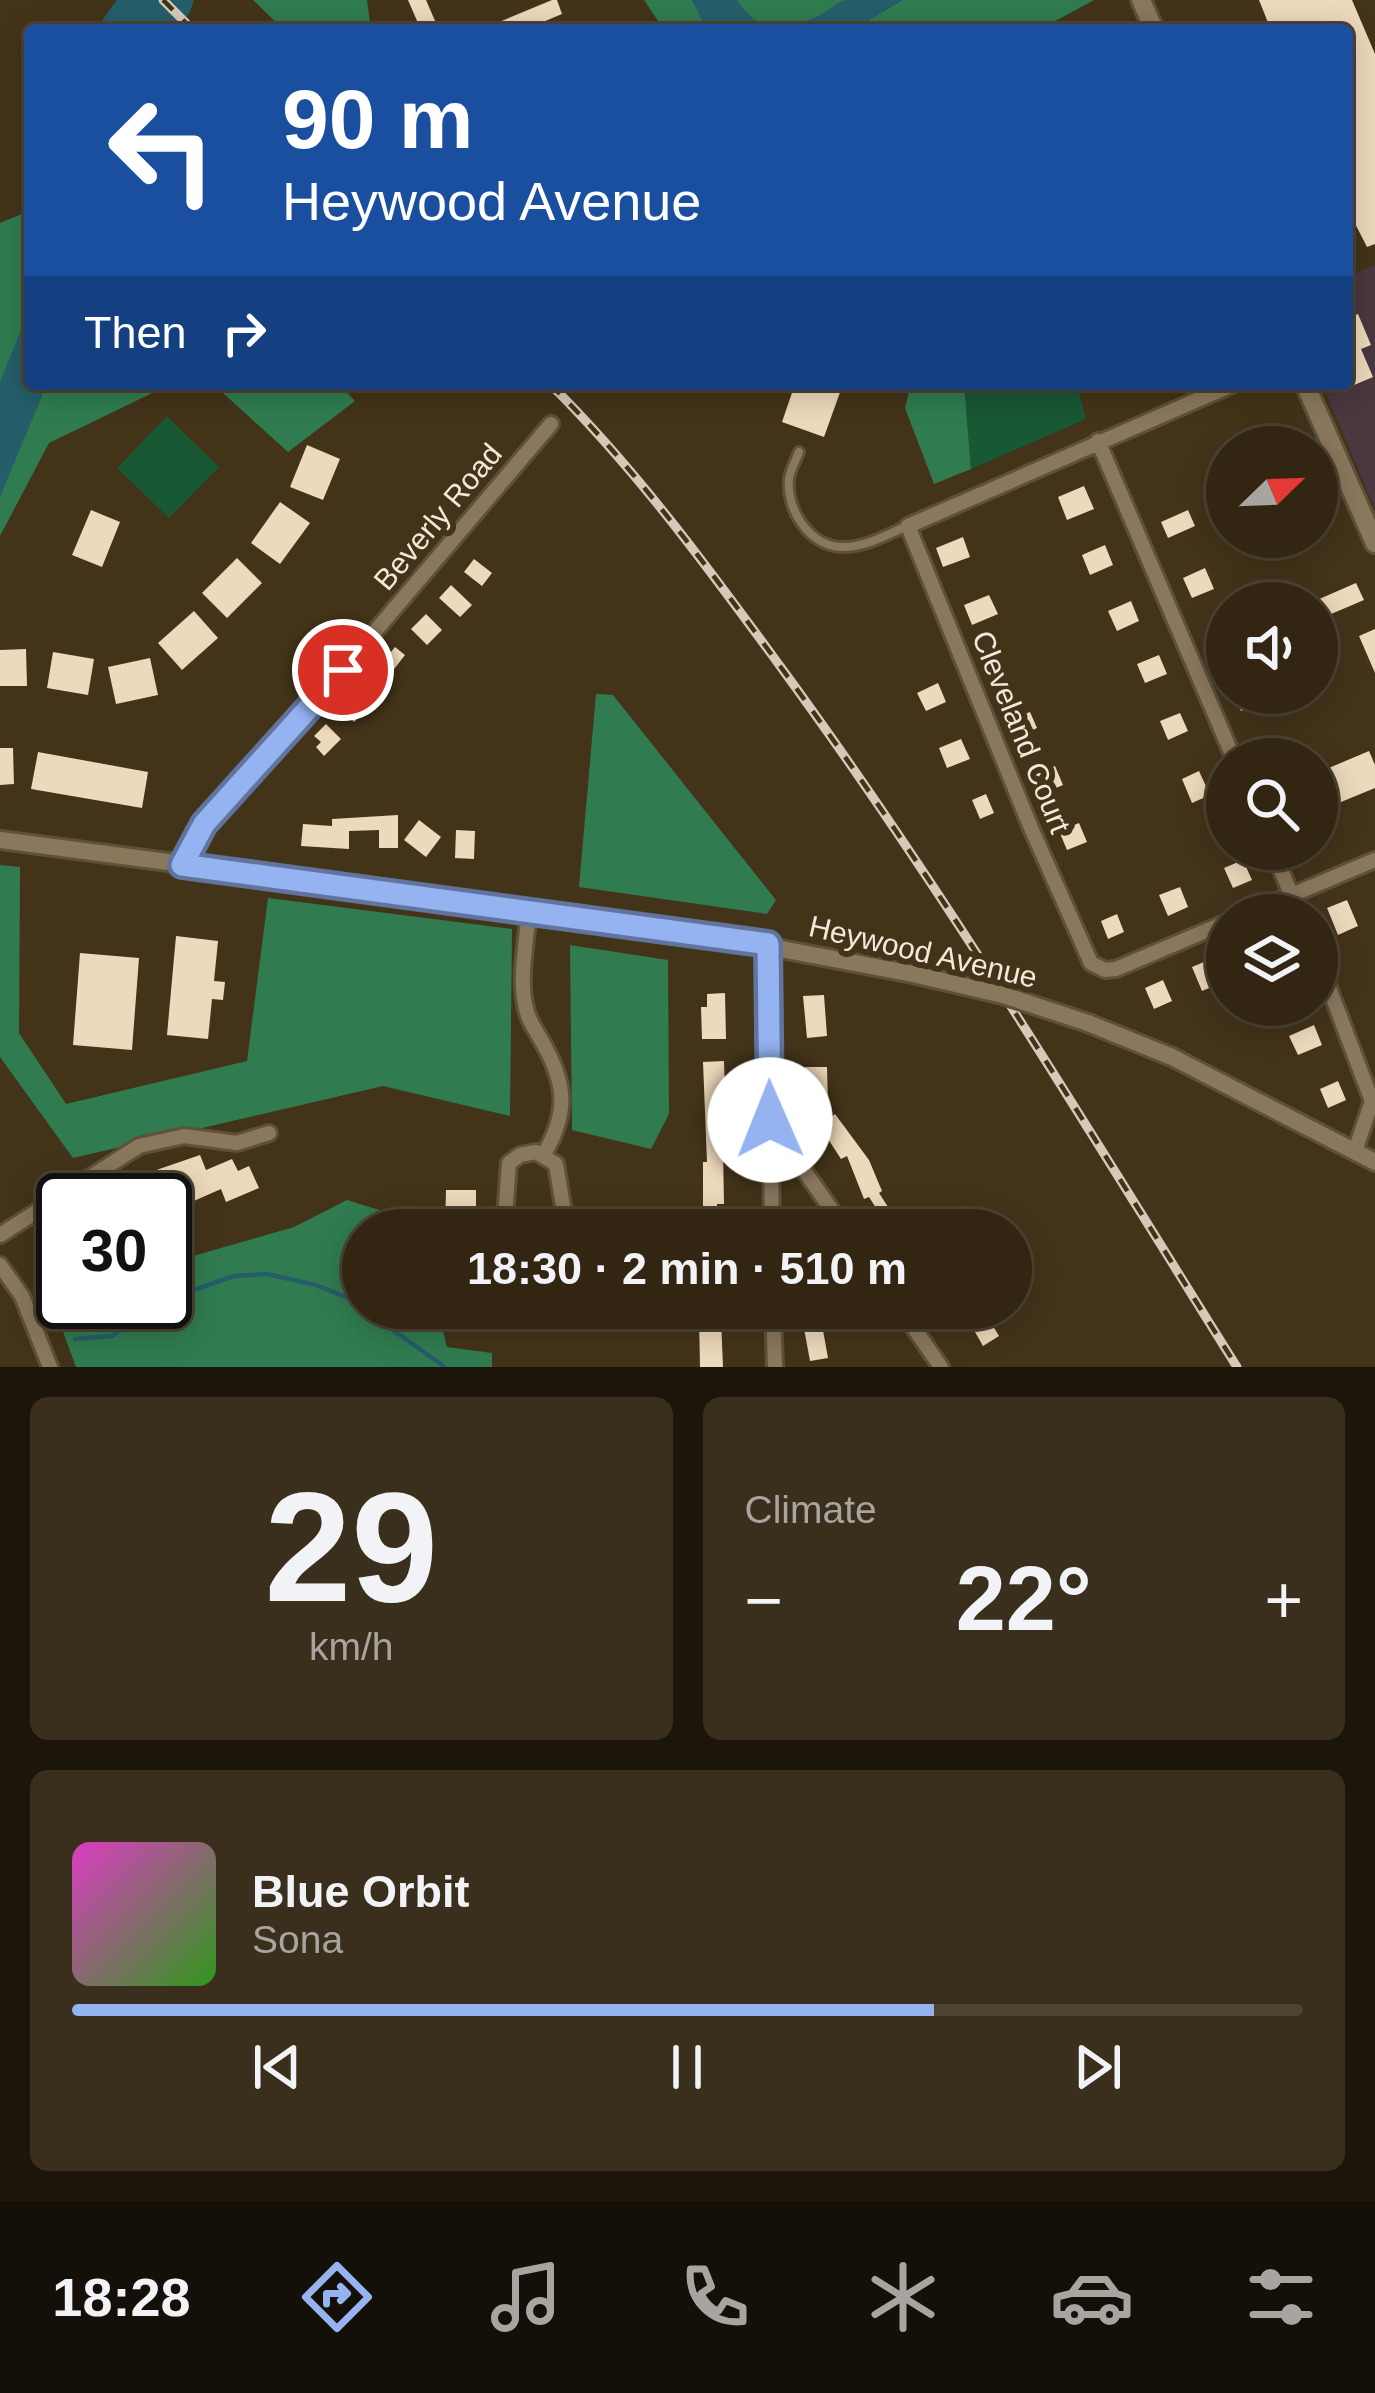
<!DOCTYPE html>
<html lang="en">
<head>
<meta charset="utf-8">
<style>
	:root { --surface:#322613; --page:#3a2e1c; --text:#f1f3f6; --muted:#a8a5a0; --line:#4d4333; --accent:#95b2f1 }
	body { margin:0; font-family:Arial,sans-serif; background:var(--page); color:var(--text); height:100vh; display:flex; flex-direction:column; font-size:45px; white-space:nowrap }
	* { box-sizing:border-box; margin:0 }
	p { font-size:39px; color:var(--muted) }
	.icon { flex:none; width:66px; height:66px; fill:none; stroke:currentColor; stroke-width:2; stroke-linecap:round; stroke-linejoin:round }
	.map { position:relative; height:1367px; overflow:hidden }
	.details { display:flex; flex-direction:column; gap:30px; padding:30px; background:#1c150a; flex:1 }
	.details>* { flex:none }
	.hud { position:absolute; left:24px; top:24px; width:1329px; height:366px; border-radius:12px; box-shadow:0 6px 30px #0003,0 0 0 3px var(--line); background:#1a4fa0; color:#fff; overflow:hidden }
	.needle { width:78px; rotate:67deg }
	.tools { position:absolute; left:1206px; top:426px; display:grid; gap:24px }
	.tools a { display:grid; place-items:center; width:132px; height:132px; border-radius:50%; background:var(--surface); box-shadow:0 6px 30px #0003,0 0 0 3px var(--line); font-size:60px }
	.speed { position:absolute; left:36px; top:1173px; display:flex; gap:24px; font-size:60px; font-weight:700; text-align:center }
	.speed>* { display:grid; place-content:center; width:156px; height:156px; border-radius:50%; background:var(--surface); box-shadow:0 6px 30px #0003,0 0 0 3px var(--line); line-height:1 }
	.speed .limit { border:6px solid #111; border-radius:18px; background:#fff; color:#111 }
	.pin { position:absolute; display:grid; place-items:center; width:102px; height:102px; color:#fff; margin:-51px; border:6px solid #fff; border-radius:50%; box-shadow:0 3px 12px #0007 }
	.me { position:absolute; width:132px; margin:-66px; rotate:359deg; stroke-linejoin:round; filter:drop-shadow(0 0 9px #0008) }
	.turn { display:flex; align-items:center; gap:42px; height:252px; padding:0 60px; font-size:54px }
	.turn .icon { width:156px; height:156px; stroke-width:2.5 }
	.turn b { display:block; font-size:84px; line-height:102px }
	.then { display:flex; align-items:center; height:114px; padding:0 60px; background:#0003; gap:24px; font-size:45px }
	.big { font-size:90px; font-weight:600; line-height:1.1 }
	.details .tile { flex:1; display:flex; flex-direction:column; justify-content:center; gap:18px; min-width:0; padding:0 42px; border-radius:18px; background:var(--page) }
	.details .dial { align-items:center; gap:0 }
	.dial b { font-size:156px; line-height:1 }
	.song { display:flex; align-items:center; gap:36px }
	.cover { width:144px; height:144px; border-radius:18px; background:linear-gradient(135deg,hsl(310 70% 55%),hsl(110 70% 35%)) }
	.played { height:12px; border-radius:6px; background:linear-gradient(90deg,var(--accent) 70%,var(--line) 70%) }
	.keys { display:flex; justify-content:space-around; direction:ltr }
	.heat { display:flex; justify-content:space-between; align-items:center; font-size:66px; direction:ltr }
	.details .tiles { flex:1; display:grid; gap:30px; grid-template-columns:1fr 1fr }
	.tile:last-child { grid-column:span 2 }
	.trip { position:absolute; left:342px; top:1209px; width:690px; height:120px; border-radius:60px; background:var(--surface); box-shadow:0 6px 30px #0003,0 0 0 3px var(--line); font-weight:600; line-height:120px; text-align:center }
	.tab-bar { display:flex; height:192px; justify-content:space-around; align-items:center; background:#140f08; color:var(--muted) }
	.tab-bar .icon { width:84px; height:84px }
	.tab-bar .selected { color:var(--accent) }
	.tab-bar b { font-size:54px; color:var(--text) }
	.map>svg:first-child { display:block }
</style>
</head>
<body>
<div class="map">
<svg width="1375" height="1367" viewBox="0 0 1375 1367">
	<rect width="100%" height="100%" fill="#433319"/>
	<path fill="#4a3740" d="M1347 260 1356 273 1375 265V509L1322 384H1347Z"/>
	<path fill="#185835" d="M964 384H1077L1086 419 971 469Z
		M167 416 219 467 169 518 117 468Z"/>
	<path fill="#307c50" d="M253 0H367L371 30H284Z
		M644 0H1094L1039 30H664Z
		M24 213H30V384H171L49 443 0 536V223Z
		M213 384H339L355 401 288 452Z
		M911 384H964L971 469 934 484 905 408Z
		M596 694 613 695 776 900 767 914 579 887Z
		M0 865 20 867 19 1033 66 1104 247 1061 268 898 512 929 510 1116 383 1086 73 1158 0 1057Z
		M570 945 668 960 669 1114 651 1149 572 1130Z
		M347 1200 415 1221 418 1230H363V1308H437L447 1347 492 1353V1367H76L50 1296 63 1293V1302H165V1264L294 1227Z"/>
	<path fill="#255e6a" d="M117 0H194L189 14 174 30H95Z
		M692 0H737C757 33 787 31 820 15 828 11 836 3 845 0 861 0 886 0 903 0L853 30H707Z
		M30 308V384H47L0 497V382Z"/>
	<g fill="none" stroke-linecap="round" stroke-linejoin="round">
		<path stroke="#255e6a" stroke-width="4.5" d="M165 1300 234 1276 267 1274 316 1285 348 1298 445 1367
			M75 1339 112 1336 161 1302"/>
	</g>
	<path fill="#edd9bb" d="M408 0H426L439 30H421Z
		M552 0H557L562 14 524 30H480Z
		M1259 0H1352L1375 54V244L1367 247 1347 208V30H1271Z
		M1358 314 1371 345 1361 349 1373 377 1347 388V318Z
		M795 384H843L824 437 782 422Z
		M307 445 340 459 323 500 290 487Z
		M1084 486 1094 509 1067 520 1058 497Z
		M280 502 310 523 280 564 251 543Z
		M91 510 120 522 102 567 72 555Z
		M1188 510 1195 526 1168 538 1161 522Z
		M963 537 970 557 943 567 936 548Z
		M1105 545 1113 565 1090 575 1082 555Z
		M237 558 262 583 227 618 202 593Z
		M474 559 492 573 482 586 464 572Z
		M1205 568 1214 589 1192 598 1183 578Z
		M1356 583 1364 600 1317 620V600Z
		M451 585 472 605 460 617 439 598Z
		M989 595 998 614 972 625 964 605Z
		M1131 601 1139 621 1117 631 1108 611Z
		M194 611 218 638 182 670 158 643Z
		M426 614 442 630 427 645 411 629Z
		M1227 625V648L1216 653 1208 634Z
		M1375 629V673L1359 636Z
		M395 647 405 655 384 682 389 689 363 708 366 711 354 722 339 706 385 667 381 664Z
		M26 649 27 686H0V650Z
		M53 652 94 659 88 695 47 688Z
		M1159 655 1167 674 1145 683 1137 664Z
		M150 658 158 695 116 704 108 667Z
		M938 683 946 702 926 711 917 693Z
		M1233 693H1258L1262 703 1241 711Z
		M1030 712 1037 728 1019 736 1012 719Z
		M1180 713 1188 731 1168 740 1160 721Z
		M326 724 341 739 324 756 316 747 321 742 314 736Z
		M961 739 970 759 947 768 939 748Z
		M0 748H13L14 784 0 785Z
		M1369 751 1375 765V788L1324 809 1317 792V773Z
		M38 752 148 772 142 808 31 789Z
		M1055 766 1063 785 1042 794 1034 775Z
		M1199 771 1210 795 1192 803 1182 779Z
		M986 794 994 813 980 819 972 800Z
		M398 815V848H379V830L349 831V849L301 846 303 824 332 826V819Z
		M419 820 441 837 426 857 404 840Z
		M1079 823 1087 842 1067 850 1059 831Z
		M456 830 475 831 474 859 455 858Z
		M1243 860 1252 880 1233 888 1224 868Z
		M1180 887 1188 907 1168 916 1159 895Z
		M1347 900 1358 926 1338 935 1327 908Z
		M1117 914 1124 932 1108 939 1101 921Z
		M176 936 218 941 214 981 225 982 223 1000 212 999 208 1039 167 1035Z
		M80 953 139 958 132 1050 73 1045Z
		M1211 959 1221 983 1202 991 1192 967Z
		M1163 980 1172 1001 1154 1009 1145 988Z
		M725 993 726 1039H702L701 1007H707V994Z
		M824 995 827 1036 807 1038 803 996Z
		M1314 1025 1322 1045 1298 1055 1289 1036Z
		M724 1061 727 1149 723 1150 724 1204H717L718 1230H699L698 1219H703V1162H707L703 1062Z
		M805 1067H827L828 1106 806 1107Z
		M1338 1081 1346 1100 1328 1108 1320 1089Z
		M835 1114 869 1160 882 1191 879 1193 903 1230H890L869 1197 864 1199 847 1156 841 1159 819 1125Z
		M200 1155 206 1170 232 1159 238 1171 249 1166 259 1188 226 1202 221 1189 187 1204 181 1191 161 1200H107L143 1185 139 1176Z
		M446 1190H476V1230H445Z
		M987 1316 999 1336 983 1346 971 1325Z
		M699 1318H721L723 1367H700Z
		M821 1319 828 1358 810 1361 803 1323Z"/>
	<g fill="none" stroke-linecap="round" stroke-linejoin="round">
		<g stroke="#5e513a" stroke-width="14">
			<path id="service" d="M799 452C796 460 790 471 789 479 786 510 810 547 843 547 866 547 886 535 907 526"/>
		</g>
		<g stroke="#5e513a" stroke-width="20">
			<path id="minor" d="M1098 441 1234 759
				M1272 849 1300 915
				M182 865 204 824 288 734 551 424
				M529 909C527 939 519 975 525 1004 528 1022 537 1031 545 1047 567 1087 567 1115 544 1154
				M1244 915 1375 860
				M1227 922 1116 969 1105 970 1091 963 1031 828 908 526 1234 384
				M768 944 772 1230
				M1317 956 1372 1101 1355 1151
				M769 1121 846 1230
				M504 1230 509 1163 520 1155 536 1152 556 1164 567 1230
				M0 1235 139 1146 184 1136 237 1143 269 1133
				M0 1265 22 1296 50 1367
				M524 1308 548 1315 566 1308
				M773 1308 775 1367
				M900 1308 941 1367"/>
		</g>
		<g stroke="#5e513a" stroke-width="22">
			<path id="tertiary" d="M0 840 670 928 913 974
				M1088 1023 1172 1057 1375 1162"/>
		</g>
		<g stroke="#5e513a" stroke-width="24">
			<path id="secondary" d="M1141 0 1154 30
				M1305 384 1375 543"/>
		</g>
		<use href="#service" stroke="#8a785d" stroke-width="8"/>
		<use href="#minor" stroke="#8a785d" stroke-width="14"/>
		<use href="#tertiary" stroke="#8a785d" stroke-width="16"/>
		<use href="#secondary" stroke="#8a785d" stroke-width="18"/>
		<g stroke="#d5cab9" stroke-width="9">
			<path id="rail" d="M163 0 193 30
				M550 384C636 469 709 569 780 666 945 891 1089 1131 1237 1367"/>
		</g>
		<use href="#rail" stroke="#433319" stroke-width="4.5" stroke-dasharray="14" stroke-linecap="butt"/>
		<g stroke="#5e513a" stroke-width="22" stroke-linecap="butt">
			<path id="tertiary-bridge" d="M913 974 1003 995 1088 1023"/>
		</g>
		<use href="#tertiary-bridge" stroke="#8a785d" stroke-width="16"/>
	</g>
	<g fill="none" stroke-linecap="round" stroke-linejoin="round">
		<g stroke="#61749d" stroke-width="30">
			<path id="route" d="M343 670 204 824 182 865 768 944 770 1120"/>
		</g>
		<use href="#route" stroke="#95b2f1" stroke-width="21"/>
	</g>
	<g text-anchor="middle" stroke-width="12" stroke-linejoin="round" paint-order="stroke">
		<g font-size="30" fill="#f3e9da" stroke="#433319">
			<text transform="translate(438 517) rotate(-50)" y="10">Beverly Road</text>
			<text transform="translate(1021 732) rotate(68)" y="10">Cleveland Court</text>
			<text transform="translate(923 952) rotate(13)" y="10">Heywood Avenue</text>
		</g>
	</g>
</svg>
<div class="tools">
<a><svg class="needle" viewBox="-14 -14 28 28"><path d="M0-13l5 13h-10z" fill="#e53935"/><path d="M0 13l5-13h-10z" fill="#a8a5a0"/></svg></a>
<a><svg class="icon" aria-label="sound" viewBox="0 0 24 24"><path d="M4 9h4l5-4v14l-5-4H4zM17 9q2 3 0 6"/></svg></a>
<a><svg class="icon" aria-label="search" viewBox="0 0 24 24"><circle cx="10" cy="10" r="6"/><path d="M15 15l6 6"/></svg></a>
<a><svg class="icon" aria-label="layers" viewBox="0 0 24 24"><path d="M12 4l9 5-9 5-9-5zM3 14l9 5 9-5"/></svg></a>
</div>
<div class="speed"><div class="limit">30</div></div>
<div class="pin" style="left:343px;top:670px;background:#d93025"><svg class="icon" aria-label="arrive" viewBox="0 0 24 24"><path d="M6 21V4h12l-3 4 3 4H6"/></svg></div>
<svg class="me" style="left:770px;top:1120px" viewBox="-20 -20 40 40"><circle r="19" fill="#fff"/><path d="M0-13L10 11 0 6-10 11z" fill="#95b2f1"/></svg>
<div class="trip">18:30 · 2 min · 510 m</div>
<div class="hud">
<div class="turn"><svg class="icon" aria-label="left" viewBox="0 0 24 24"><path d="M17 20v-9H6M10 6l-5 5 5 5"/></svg><div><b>90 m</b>Heywood Avenue</div></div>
<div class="then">Then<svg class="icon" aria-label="right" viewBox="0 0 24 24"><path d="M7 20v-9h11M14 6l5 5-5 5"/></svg></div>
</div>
</div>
<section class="details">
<div class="tiles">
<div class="tile dial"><b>29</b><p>km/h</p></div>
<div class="tile"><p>Climate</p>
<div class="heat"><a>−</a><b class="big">22°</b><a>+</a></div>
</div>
<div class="tile">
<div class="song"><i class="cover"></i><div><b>Blue Orbit</b><p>Sona</p></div></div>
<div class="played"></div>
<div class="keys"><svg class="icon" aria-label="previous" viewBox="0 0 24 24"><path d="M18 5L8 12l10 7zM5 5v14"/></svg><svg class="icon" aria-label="pause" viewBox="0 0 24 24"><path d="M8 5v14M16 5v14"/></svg><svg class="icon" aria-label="next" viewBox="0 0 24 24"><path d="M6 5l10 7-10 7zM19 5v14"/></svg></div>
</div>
</div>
</section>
<nav class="tab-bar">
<b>18:28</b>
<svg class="icon selected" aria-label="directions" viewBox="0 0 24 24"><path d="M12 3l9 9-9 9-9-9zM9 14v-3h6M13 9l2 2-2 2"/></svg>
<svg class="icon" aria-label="music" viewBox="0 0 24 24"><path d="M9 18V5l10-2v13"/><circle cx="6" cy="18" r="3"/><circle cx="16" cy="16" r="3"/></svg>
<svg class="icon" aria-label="phone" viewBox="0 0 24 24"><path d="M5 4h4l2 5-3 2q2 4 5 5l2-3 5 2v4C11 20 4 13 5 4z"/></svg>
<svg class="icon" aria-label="climate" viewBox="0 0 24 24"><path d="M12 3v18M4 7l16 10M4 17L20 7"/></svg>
<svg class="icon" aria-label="car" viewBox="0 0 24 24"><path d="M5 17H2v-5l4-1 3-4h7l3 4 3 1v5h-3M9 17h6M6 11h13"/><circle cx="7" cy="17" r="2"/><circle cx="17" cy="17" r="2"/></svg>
<svg class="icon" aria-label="filters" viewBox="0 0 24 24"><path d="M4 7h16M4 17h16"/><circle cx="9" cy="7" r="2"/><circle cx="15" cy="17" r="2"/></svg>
</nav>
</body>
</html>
